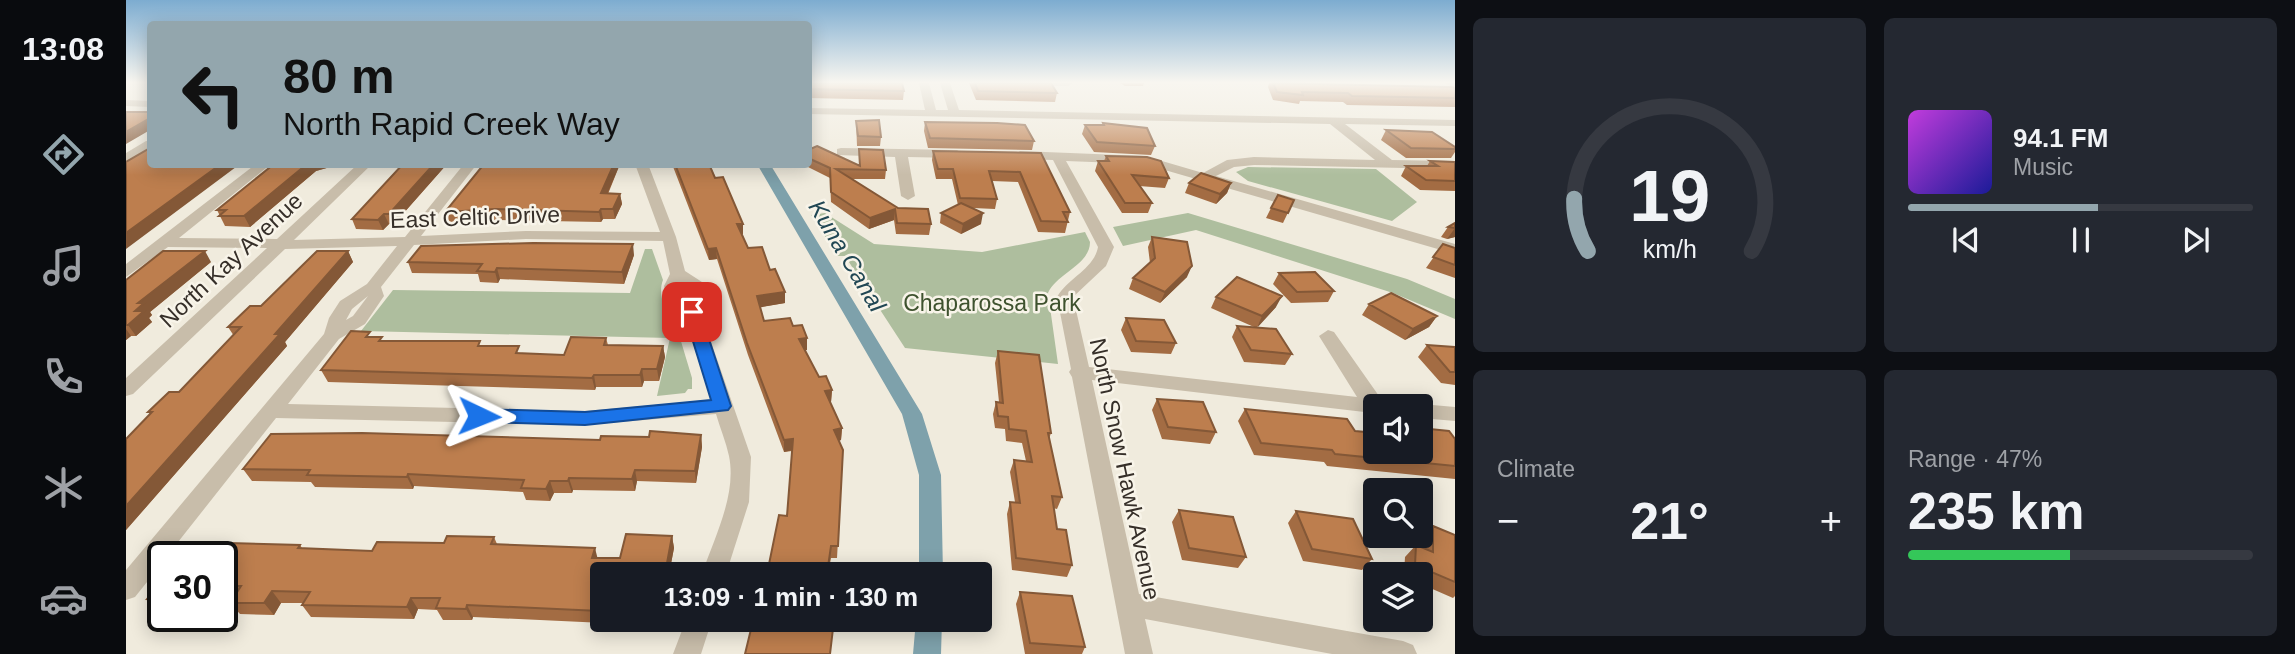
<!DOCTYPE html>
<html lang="en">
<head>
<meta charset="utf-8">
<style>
	:root { --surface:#171b24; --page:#242831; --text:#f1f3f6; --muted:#9ea1a6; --line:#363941; --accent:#93a6ad }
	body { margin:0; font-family:Helvetica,sans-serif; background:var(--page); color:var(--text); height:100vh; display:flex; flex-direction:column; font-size:26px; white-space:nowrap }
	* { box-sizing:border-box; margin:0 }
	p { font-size:23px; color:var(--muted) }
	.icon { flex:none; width:38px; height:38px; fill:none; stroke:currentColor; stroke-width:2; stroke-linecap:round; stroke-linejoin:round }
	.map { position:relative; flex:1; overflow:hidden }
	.drawer { display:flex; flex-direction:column; gap:18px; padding:18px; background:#0d0f14; width:840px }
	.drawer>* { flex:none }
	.banner { position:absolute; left:21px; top:21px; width:665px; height:147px; border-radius:7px; box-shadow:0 4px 18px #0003; background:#93a6ad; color:#111; overflow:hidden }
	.controls { position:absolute; left:1237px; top:394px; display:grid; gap:14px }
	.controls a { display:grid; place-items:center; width:70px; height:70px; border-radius:7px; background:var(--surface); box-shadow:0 4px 18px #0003; font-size:35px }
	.speed { position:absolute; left:21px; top:541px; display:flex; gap:14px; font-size:35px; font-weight:700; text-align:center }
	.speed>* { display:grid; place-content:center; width:91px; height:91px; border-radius:50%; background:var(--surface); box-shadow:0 4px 18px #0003; line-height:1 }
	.speed .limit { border:4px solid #111; border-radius:10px; background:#fff; color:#111 }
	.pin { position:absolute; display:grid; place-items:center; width:60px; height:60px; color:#fff; margin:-30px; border-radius:14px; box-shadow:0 4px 10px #0006 }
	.me { position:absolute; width:77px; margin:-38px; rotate:92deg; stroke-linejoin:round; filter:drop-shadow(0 0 5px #0008) }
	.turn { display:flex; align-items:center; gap:24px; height:147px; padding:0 21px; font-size:32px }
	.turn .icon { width:91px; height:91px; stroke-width:2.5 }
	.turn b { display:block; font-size:49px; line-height:60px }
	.big { font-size:52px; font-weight:700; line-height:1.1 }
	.drawer .card { flex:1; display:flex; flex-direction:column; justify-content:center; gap:10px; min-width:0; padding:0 24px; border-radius:10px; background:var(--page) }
	.drawer .dial { align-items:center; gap:0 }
	.dial svg { height:182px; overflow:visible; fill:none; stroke:var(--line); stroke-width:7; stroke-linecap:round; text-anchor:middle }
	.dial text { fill:var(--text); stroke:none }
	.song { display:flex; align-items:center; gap:21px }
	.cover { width:84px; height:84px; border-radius:10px; background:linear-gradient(135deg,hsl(290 70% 55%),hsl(240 70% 35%)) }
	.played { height:7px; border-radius:4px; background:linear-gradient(90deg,var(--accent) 55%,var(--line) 55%) }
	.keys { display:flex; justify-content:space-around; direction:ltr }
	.heat { display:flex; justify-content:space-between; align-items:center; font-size:38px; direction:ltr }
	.charge { height:10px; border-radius:5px; background:linear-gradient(90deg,#34c759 47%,var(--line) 0) }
	.drawer .tiles { flex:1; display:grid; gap:18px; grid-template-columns:repeat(2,1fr) }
	.trip { position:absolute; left:464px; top:562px; width:402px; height:70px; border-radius:7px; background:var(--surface); box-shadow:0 4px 18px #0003; font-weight:700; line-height:70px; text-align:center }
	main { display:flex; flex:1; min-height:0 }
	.dock { display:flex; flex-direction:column; width:126px; justify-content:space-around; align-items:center; background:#090b0e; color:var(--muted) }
	.dock .icon { width:49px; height:49px }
	.dock .selected { color:var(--accent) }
	.dock b { font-size:32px; color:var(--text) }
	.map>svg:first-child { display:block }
</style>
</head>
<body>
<main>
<nav class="dock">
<b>13:08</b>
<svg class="icon selected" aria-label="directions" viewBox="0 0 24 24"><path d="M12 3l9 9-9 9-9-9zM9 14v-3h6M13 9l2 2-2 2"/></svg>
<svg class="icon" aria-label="music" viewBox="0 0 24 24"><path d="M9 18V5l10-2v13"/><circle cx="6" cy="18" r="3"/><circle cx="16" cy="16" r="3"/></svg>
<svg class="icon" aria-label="phone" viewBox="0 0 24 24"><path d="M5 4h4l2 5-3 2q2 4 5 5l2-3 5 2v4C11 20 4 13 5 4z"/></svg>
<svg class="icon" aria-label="climate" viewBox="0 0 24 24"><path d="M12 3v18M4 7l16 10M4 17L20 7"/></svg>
<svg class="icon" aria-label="car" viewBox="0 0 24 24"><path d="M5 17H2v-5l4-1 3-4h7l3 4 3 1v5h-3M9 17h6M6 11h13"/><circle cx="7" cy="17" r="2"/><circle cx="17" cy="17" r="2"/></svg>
</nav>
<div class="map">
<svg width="1329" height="654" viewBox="0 0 1329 654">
	<rect width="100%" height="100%" fill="#f0ebdd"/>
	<path fill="#aebe9e" d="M1122 167 1250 169 1291 202 1266 221 1122 181 1110 172Z
		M699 213 748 244 856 252 959 232 964 242C964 265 931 273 922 293L932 364 779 348 719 256H712L685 215Z
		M1062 213 1281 279 1329 299V319L1267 293 1070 230 997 246 987 227Z
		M519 249H526L537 280C532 293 537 309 548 318L566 378V389H562L559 393 531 396 544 338 235 331 267 290 504 293Z"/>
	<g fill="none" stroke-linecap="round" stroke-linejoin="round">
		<path fill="#7ea1ab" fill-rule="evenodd" d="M631 164H644L796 414 815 475 817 574H793V475L776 414Z
			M790 620H816L815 654H787Z"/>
		<path fill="#c8bdaa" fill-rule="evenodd" d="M793 83H803L810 110H822L814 83H824L833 110 1329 120V126L1219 124 1266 160 1329 161V169L1128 165 1108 167 1090 176 1329 244V254L1018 164 940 161 988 247 980 266 947 297 963 367 1231 397 1193 336 1202 330 1208 332 1260 406H1250V413H1247L966 380 1013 594 1277 641 1287 645 1291 654H1206L1019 619 1027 654H999L946 377 943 372 945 369 931 297C942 278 968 269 972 247L927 160 894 159 888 155 894 151 1019 156 1077 173 1101 160 1128 157 1249 160 1204 124 682 114V108L799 110Z
			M852 83H947L942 86H857Z
			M1319 83H1329V89Z
			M0 100 24 101V107L0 106Z
			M20 141H24V149L0 162V153Z
			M715 148 831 150 837 154 831 158 782 157 789 196 782 200 775 196 769 157 711 155V149Z
			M130 164H145L53 238 151 239 232 164H246L168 240 279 237 338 164H351L295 236 400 231 534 232 509 164H522L550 237 559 271 576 282 582 303 575 313 625 457 623 502 600 574H576C588 538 611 495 603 456 600 442 594 428 590 414L459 425 150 418 41 556H37V562L9 597 0 600V570L198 334 203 318 214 301 241 284 271 246 159 249 7 394 0 396V378L141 248 42 247 0 277V264ZM400 239 537 241 544 274 538 286 544 306 558 315 585 400 459 411 162 404 213 339 239 324 258 296 255 287 288 245ZM556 282 561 285 565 302 563 305 560 303 554 286ZM242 296 227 316 220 320 226 309Z
			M1295 404 1329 407V421L1295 418V406H1288Z
			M560 620H586L575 654H547Z"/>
	</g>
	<path fill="#a36c43" d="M682 83 778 91 777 100 682 98Z
		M843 83H925L931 93 929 102 850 100Z
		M994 83H1018L1017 86H999Z
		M1143 83 1329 88V107L1221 105 1217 102 1174 101 1173 104 1147 100 1142 87Z
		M730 121 755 137 754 146H731Z
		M799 122 908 141 906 150 802 148 798 131Z
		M977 123 1029 146 1025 155 968 152 956 134 959 125H976Z
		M1260 130 1329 147V152L1325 158H1280L1255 140Z
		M733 149 760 170 759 179H726L772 208 805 224 803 235 770 234 768 220 743 229 705 202 704 178 676 164H682V150L733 165Z
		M807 151 915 153 944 212 939 233 912 232 892 182 866 181 871 199 869 209 847 208 855 224 835 234 814 223 815 213 832 205 826 179H810L806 160Z
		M980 156 1043 178 1039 188 1013 186 1026 203 1022 213H996L969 171 972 161H978Z
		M1304 161 1329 162V191L1294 190 1275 176 1280 166H1301Z
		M148 164H207L204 167 190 171 124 227 99 226 91 210Z
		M277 164H321L268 224H263L257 230 230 229 226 219Z
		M358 164H494L482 194H494L496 204 489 219H477L475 222 373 220 322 222 319 212Z
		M546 164H583L617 234H616L622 248 644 270 659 292V303L634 307 638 321 667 326 681 338V350H679L693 377 706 390 705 402H704L716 428 715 440 713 441 717 450 711 558H705L702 574H641L661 516 666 451 658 452 622 355 591 259 583 260Z
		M1063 183H1105L1101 193 1090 204 1059 193Z
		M1168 200 1157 223 1140 218 1145 208Z
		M1329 223V237L1321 239 1315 237 1322 227Z
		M1026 237 1061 277 1034 303 1003 289 1007 278 1024 263 1022 247Z
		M1317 244 1329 248V278L1300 268Z
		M222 251 227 262 159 342 161 346 0 530V439L24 414 22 412 53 392 108 336 102 327Z
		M508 255 498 284 374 279 372 283 354 282 352 274 286 273 282 262Z
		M85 262 24 312 26 315 23 318 26 322 10 336H5L0 340V280Z
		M1153 273 1208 291 1202 302 1165 303 1147 284Z
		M1090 297 1150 307 1131 327 1166 354 1159 365 1118 362 1106 337 1111 326 1128 327 1085 308Z
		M1243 304 1311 316 1303 327 1279 340 1236 315Z
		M1000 318 1050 343 1045 354 1005 352 995 330Z
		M246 337 258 341 356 346 395 353 438 355 480 338 482 345 537 346 539 357 533 381H518L516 387H470L469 390 202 382 195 370Z
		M1301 345 1329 347V385L1315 383 1292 357Z
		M872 351 925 433 923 439 936 497 931 509 927 508 931 529 946 565 941 577 886 570 881 514 884 502H889L884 472 888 460 900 461 896 443 880 441 879 429 869 428 867 414 870 402H873L869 363Z
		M1031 399 1090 432 1084 444 1036 439 1026 410Z
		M1119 409 1229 431 1295 452V428L1329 439V479L1201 466 1198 462 1128 455 1112 421Z
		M575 435 576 447 570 483 511 481 509 491 447 490 446 493H428L424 501 400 500 397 492 288 486 287 489 189 487 185 482 126 481 117 469 474 440 523 437Z
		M1053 510 1120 557 1112 568 1056 560 1046 522Z
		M1170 511 1246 559 1236 570 1177 561 1162 523Z
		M1307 526 1329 535V596L1327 598 1295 584V574H1278L1279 557 1290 545 1296 548V538Z
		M546 536 548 548 543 574H476V620H479L478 623 347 617 346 620H317L311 610 292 609 288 619 185 617 176 605 177 603H155L148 615 114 614 104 603 107 597H96V556L174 545 176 548 246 551 368 537 371 544 472 558H494Z
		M37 579V611H33L21 599Z
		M894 592 959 647 956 654H899L890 604Z"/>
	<path fill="#845837" d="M24 118V130L0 144V132Z
		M95 164H114L0 249V233Z
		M181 164H207L204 167 190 171 124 227 118 216Z
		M308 164H321L268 224 263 214Z
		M488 164H494L477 204 475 193Z
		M1105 183 1101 193 1090 204 1094 194Z
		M494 194 496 204 489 219 487 209Z
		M475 209 477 219 475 222 473 212Z
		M769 209 768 220 743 229 744 218Z
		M857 213 855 224 835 234 837 224Z
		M258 214 263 224 257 230 252 220Z
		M611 224H617V234L612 235Z
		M1329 228V237L1321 239Z
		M507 244 508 255 498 284 496 272Z
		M590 248 591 259 583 260 582 249Z
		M79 251 85 262 24 312 26 315 23 318 26 322 10 336 2 325 12 303Z
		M222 251 227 262 159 342 161 346 0 530V506Z
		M1066 266 1061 277 1034 303 1039 292Z
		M371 268 374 279 372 283 369 272Z
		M659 292V303L631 308V296Z
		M1156 296 1150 307 1131 328 1136 316Z
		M1311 316 1303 327 1279 340 1287 329Z
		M0 329 5 336 0 340Z
		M681 338V350L673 351V339Z
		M537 346 539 357 533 381 531 369Z
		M516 369 518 381 516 387 514 375Z
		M468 375 470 387 469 390 466 378Z
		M706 390 705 402 699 403V391Z
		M716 428 715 440 707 442 708 430Z
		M575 435 576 447 570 483 569 471Z
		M667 439V450L658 452V440Z
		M509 470 511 481 509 491 506 479Z
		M282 474 288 486 287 489 281 477Z
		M443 478 447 490 446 493 442 481Z
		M424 481 428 493 424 501 420 489Z
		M546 536 548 548 543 574H539Z
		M469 548 472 560 466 558Z
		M146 591 155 603 148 615 138 603Z
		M285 598 292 609 288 619 281 607Z
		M341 605 347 617 346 620 340 609Z"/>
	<path fill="#bd7e4e" stroke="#845837" stroke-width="2" d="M682 83H776L778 91 682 89Z
		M849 83H925L931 93 852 91Z
		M1147 83 1326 87 1329 88V98L1226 96 1222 93 1176 92 1177 95 1151 92Z
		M0 112H24V118L0 132Z
		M753 120 755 137 732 136 730 121Z
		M799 122 871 123 899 125 908 141 804 138Z
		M977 123 1021 128 1029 146 971 142 959 125H978Z
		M1260 130 1306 132 1329 147V149L1285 148Z
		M691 146 734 166 733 149 757 150 760 170 710 169 772 208 802 209 805 224 771 223 769 209 744 218 705 192 704 168 682 158V150Z
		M24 148V164H95L0 233V162Z
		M807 151 915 153 944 212H937L942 222 915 221 894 172 863 171 871 199 834 198 827 169H812Z
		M980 156 1021 157 1035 161 1043 178 1006 175 1026 203H999L972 161H983Z
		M1304 161 1329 162V181L1300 180 1280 166H1312Z
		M148 164H181L118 216H93L100 210H91Z
		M277 164H308L263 214H258L252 220 226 219Z
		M358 164H488L475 193 494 194 487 209H475L473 212 370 209 319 212Z
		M549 164H583L589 178 597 177 617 224H611L622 248 636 247 644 270 649 269 659 292 631 296 638 321 664 318 667 326 676 325 681 338 673 339 693 377 700 376 706 390 699 391 716 428 708 430 717 450 712 546H705L701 574H641L653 515 661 516 667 439 658 440 621 343 590 248 582 249Z
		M1075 173 1105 183 1094 194 1063 183Z
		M1152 195 1168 200 1162 213 1145 208Z
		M835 203 857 213 837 224 815 213Z
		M1329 223V228L1322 227Z
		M1026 237 1061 242 1066 266 1039 292 1007 278 1029 258Z
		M407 243 507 244 496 272 371 268 369 272 351 271 356 264 282 262 295 246Z
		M1317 244 1329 248V265L1307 257Z
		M37 251H79L12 303H18L9 311H18L2 325H0V280Z
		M191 251H222L149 334H154L0 506V439L26 412H22L43 392H53L115 327H102L124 306H135Z
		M1189 272 1208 291 1171 292 1153 273Z
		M1111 277 1156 296 1136 316 1090 297Z
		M1265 293 1311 316 1287 329 1243 304Z
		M1000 318 1038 320 1050 343 1010 341Z
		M1111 326 1150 329 1166 354 1125 350Z
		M225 331 244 332 240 337H256L253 341H354L352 346H393L390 353 438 355 445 337 480 338 478 345 537 346 531 369H516L514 375H468L466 378 195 370Z
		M1301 345 1329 347V372H1324Z
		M872 351 913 355 925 433H922L936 497 926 496 931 529 940 530 946 565 890 558 884 502 894 503 888 460 906 462 900 431 883 429 882 417 872 416 870 402 877 403Z
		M1031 399 1077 402 1090 432 1042 427Z
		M1119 409 1221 419 1229 431 1250 433V452H1295V438H1296L1295 436V428L1323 431 1329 439V466L1209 454 1206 450 1135 443Z
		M524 431 575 435 569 471 509 470 506 479 443 478 442 481H424L420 489 395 488 398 480 282 474 281 477 181 475 184 470 117 469 145 434 236 433 474 440 475 436 523 437Z
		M1053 510 1107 517 1120 557 1063 548Z
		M1170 511 1227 519 1246 559 1186 549Z
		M1307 526 1329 535V582L1289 565 1290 545 1307 552Z
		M500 534 546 536 539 574H476V604L474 611 341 605 340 609 310 608 314 598H285L281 607 176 605 184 592 146 591 138 603H104L115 586H96V556H55L66 542 174 545 172 548 246 551 251 542 318 543 321 536 368 537 365 544 469 548 466 558H494Z
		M37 579V600L21 599Z
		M894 592 946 596 959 647 904 643Z
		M649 620H708L704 654H619L626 625 647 628Z"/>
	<linearGradient id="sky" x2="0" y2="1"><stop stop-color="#7dacd0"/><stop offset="0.47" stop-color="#f8f6f0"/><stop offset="1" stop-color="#f8f6f0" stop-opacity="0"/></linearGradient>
	<rect width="1329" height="175" fill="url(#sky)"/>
	<path fill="#1a73e8" stroke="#114b97" stroke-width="2" d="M566 308 574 312 605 406 602 410 459 425 353 422 343 416 353 409 459 412 585 400 558 312Z"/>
	<g text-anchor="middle" stroke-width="5" stroke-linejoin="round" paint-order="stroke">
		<g font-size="23" fill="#362f29" stroke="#f8f4e9">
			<text transform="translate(349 217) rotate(-2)" y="8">East Celtic Drive</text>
			<text transform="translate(105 260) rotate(-43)" y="8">North Kay Avenue</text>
			<text transform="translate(999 469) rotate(78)" y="8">North Snow Hawk Avenue</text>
		</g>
		<g font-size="23" fill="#3e522e" stroke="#f8f4e9">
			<text x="866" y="311">Chaparossa Park</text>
		</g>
		<g font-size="24" font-style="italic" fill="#214754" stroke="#f8f4e9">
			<text transform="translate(721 256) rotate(59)" y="8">Kuna Canal</text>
		</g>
	</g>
</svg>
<div class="controls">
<a><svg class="icon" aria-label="sound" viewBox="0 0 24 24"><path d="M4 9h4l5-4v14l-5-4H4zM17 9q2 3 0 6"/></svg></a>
<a><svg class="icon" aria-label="search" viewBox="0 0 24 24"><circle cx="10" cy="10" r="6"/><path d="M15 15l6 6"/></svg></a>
<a><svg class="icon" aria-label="layers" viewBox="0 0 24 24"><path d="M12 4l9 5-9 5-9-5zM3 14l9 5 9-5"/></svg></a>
</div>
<div class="speed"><div class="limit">30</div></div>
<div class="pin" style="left:566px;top:312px;background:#d93025"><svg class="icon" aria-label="arrive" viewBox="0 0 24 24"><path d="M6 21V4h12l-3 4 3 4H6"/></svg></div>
<svg class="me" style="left:353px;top:416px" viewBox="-20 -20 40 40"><path d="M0-17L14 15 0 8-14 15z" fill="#1a73e8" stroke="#fff" stroke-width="4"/></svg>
<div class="trip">13:09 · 1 min · 130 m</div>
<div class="banner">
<div class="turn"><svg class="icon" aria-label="left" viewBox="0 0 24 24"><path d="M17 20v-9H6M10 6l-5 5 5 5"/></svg><div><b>80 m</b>North Rapid Creek Way</div></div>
</div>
</div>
<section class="drawer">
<div class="tiles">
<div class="card dial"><svg viewBox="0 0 100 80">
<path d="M14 69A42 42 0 1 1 86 69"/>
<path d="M14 69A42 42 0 0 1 8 46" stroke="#93a6ad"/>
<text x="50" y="56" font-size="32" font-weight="700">19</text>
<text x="50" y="72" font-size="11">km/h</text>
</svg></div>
<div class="card">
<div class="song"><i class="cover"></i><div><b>94.1 FM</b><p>Music</p></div></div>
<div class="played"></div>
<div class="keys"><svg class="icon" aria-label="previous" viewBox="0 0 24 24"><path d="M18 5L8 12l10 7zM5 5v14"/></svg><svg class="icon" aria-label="pause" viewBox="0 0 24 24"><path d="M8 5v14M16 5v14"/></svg><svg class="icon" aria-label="next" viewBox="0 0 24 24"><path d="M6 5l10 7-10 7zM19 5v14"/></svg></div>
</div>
<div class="card"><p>Climate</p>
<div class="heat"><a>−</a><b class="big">21°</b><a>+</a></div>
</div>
<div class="card"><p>Range · 47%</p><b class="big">235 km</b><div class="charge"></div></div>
</div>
</section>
</main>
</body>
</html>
